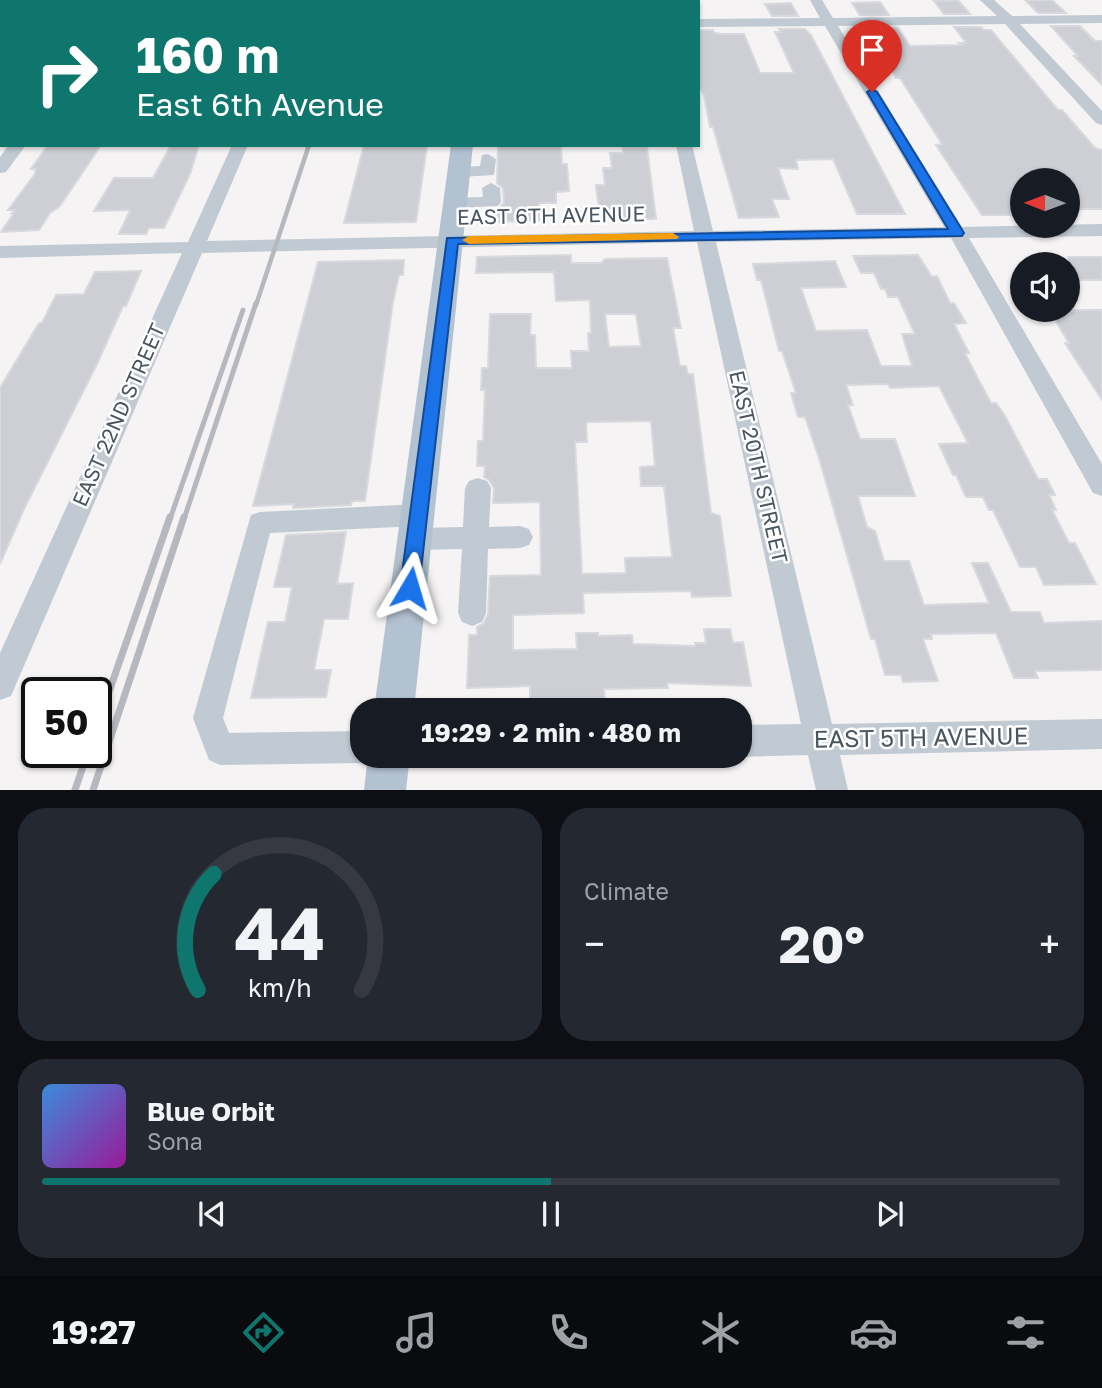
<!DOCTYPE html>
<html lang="en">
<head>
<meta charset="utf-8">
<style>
	:root { --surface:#171b24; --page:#242831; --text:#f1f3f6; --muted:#9ea1a6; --line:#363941; --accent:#0f766e }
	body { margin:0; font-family:"Golos Text",sans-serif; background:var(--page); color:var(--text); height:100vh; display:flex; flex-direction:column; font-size:26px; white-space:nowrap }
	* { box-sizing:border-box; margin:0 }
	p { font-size:23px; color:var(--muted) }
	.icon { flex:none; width:38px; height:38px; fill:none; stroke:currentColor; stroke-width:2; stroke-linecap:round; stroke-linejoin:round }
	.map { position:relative; height:790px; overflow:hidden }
	.sheet { display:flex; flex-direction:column; gap:18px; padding:18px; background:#0d0f14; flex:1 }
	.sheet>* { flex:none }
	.guide { position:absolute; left:0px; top:0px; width:700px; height:147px; box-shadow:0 2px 5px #0004; background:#0f766e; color:#fff; overflow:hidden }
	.needle { width:46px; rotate:271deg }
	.buttons { position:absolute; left:1010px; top:168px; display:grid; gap:14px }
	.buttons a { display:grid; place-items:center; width:70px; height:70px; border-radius:50%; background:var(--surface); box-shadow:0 2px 5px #0004; font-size:35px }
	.speed { position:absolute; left:21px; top:677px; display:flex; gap:14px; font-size:35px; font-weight:700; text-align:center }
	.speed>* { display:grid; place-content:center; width:91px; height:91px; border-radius:50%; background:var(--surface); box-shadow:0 2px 5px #0004; line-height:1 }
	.speed .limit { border:4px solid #111; border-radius:10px; background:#fff; color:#111 }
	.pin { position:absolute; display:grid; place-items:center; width:60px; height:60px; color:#fff; margin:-72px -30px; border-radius:50% 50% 50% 0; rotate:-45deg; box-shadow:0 0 7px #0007 }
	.pin .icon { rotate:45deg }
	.me { position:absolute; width:77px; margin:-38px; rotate:7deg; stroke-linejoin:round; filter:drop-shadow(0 0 5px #0008) }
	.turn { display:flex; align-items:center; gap:24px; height:147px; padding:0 21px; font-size:32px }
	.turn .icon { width:91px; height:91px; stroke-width:2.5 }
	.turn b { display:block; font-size:49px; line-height:60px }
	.big { font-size:52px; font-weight:700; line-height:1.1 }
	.sheet .card { flex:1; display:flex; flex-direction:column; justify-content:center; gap:10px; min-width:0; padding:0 24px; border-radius:28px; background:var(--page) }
	.sheet .dial { align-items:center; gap:0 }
	.dial svg { height:182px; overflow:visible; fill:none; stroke:var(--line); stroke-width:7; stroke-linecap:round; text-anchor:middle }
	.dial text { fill:var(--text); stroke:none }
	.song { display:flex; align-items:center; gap:21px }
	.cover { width:84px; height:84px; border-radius:10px; background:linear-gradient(135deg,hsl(210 70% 55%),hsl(300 70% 35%)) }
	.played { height:7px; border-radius:4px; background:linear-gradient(90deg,var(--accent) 50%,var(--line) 50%) }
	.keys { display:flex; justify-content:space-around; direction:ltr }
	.heat { display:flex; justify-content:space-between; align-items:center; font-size:38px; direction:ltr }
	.sheet .tiles { flex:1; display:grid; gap:18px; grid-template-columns:1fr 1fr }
	.card:last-child { grid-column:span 2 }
	.trip { position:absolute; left:350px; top:698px; width:402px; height:70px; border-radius:28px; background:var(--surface); box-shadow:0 2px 5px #0004; font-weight:700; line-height:70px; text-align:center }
	.menu { display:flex; height:112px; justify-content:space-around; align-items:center; background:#090b0e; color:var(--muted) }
	.menu .icon { width:49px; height:49px }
	.menu .active { color:var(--accent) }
	.menu b { font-size:32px; color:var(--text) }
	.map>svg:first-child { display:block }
</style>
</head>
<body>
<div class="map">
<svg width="1102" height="790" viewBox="0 0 1102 790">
	<rect width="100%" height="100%" fill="#f5f3f3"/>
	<path fill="#cdcfd5" stroke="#d7d9de" stroke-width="2" fill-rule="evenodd" d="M958 0 970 14H944L934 1Z
		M1025 0H1052L1066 13H1038Z
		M880 2 889 15H860L852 3Z
		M791 3 798 16H772L765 4Z
		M1051 26H1080L1095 41H1102V85L1074 56H1078Z
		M954 27H981L984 30H991L1058 110H1062L1095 148 1102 150V209H1068V180H1022V215H982L936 145 942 144 900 78H896L869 28H898L910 46 962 45 959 43H966Z
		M779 29H805L811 35 905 214H857L833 159 796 160 798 169 778 168 789 199H772L779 217 739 218 713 127H710L704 95 698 85V30H713L714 33 722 34H744L760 73H794L775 32H781Z
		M48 145H101L60 206 50 213 39 230 1 232 14 213H12L15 210H8L35 174 36 169H31Z
		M171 145H199L190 174 164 228H149L146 234H119L130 210 94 211 114 178H153Z
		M364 145H427L416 222 344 223Z
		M502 145H561L562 164H567L569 191 556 192V203H539V220L498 222V219H493L494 209 500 208 504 202 503 188 497 183 498 147Z
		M623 148H647L656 219H600L596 185H605L603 168H612L610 153H623Z
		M571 255V263H601L605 259 667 258 681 328H673L680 366H686L688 374H693L711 513 720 516 731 596 692 597 691 591 583 593 584 613 513 615V650L577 649 576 633H598V636L632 635 633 644 695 646V643H706L704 629H730L733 643 743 642 751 686 667 683 668 688 604 689 605 703 591 704V708H530V686L467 688 469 635H477V627L484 623 488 614 490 576 541 575 540 502 493 503 494 488 489 480 484 477 485 466H477L478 441H483L485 390H481L482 368H488L490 314H531L530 335H535L536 368H572L571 351H589L588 333H591L590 300 556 301 554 272 476 273 477 257ZM605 314H636L641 346 609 347ZM651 421 655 466 640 467 641 486H664L672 557 625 558 626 573 582 574 575 442H587L586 424 588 422Z
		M918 255 932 277 937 276 950 303H954L966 323 954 324 969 353H965L976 375 991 403H996L1004 414 1038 479H1047L1055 495H1049L1056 510H1052L1069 543H1075L1096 584 1044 585 1036 567H1020L993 510H989L983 497H966L956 475H953L939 444 968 443 939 386 890 388 888 384 846 385 853 405H848L860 439H895L915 496H858L867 527 875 531 884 561H909L924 605 989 603 972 563H988L1011 612H1040L1044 623 1102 621V670L1035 671 1038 678H1014L996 633 931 634 932 639H923L938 681 903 682 901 675H885L875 639H871L819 458 805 417H798L791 393H796L782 351H779L761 280H757L753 264 835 261 846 287 801 288 816 331 867 330 881 366H912L902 334H915L898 297H888L885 289H881L874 273H861L853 256Z
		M1068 257H1102V280H1068Z
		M404 260 403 275H399L393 302 365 501H352L351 505 293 508 294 504 253 506 318 262Z
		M141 271 126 306H123L97 364 24 509 0 564V388L39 323H42L56 295 84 294 95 272Z
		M1049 310H1102V400L1065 343H1069Z
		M346 532 337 584 353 583 348 619H324L314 670H331L326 697 251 698 268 622H285L292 587H274L286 535Z"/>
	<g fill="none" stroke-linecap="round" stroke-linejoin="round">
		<path fill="#c1cad2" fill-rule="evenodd" d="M116 0H128L115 2Z
			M290 0H302V2H290Z
			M637 0H649L650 2H637Z
			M810 0H822L833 18 997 16 980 0H994L1012 16 1102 15V23L1020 24 1102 111V125L1096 123 1005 24 838 26 962 227 1102 224V236L969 238 1102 464V496L1093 493 951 238 716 242 832 724 1102 719V749L840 755 848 790H816L808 755 740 757 738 756 740 725 801 724 697 242 202 253 11 696 0 700V653L182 253 0 258V246L188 242 232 145H248L207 241 694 231 676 145H692L713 231 944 227 825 26 698 27V19L820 18Z
			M0 29H2V37H0Z
			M9 145H26L6 172 0 173V157Z
			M488 154 496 159 494 175 459 177 450 172 459 167 480 166 482 155Z
			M491 183 500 188 501 202 498 206 456 208 447 203 456 198 483 197 482 188Z
			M478 478 487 481 491 488 489 527 520 526 529 529 533 537 529 545 520 548 488 549 486 613 482 622 472 626 462 622 458 613 462 549 416 550 407 547 403 539 407 531 416 528 463 527 465 488 469 481Z
			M419 504 428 508 432 515 428 522 419 526 270 533 223 718 229 733 362 731V756H374L373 758 362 763 220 765 209 760 193 718 251 515 260 512Z"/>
		<path fill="#b3c2d1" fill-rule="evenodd" d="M463 0H479V2H463Z
			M451 145H473L414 710H374Z
			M368 756H410L406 790H364Z"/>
		<path stroke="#b5b8bd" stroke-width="4.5" d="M256 305 309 145"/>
		<path stroke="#b5b8bd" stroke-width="5" d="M170 519 243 310
			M184 519 256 303"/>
		<path stroke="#b5b8bd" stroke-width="7" d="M96 729 170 517
			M75 790 88 752
			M93 790 184 517"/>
	</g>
	<path fill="#1a73e8" stroke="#114b97" stroke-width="2" d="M872 89 877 92 964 233 962 236 458 244 419 588 416 594 410 596 403 594 400 588 447 238 948 229 867 92Z"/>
	<path fill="#f59e0b" d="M673 233 679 237 677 239 469 244 462 240 469 236Z"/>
	<g text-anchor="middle" stroke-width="5" stroke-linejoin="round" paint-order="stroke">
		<g font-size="21" fill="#4a5661" stroke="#fff">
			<text transform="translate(551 216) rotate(-1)" y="7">EAST 6TH AVENUE</text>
			<text transform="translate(119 415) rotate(-66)" y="7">EAST 22ND STREET</text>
			<text transform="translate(758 467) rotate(77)" y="7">EAST 20TH STREET</text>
		</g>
		<g font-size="24" fill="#4a5661" stroke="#fff">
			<text transform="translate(921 738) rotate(-1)" y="8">EAST 5TH AVENUE</text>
		</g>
	</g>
</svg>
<div class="buttons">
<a><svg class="needle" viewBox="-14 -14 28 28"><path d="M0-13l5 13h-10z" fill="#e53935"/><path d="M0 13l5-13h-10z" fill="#9ea1a6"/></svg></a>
<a><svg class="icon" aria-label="sound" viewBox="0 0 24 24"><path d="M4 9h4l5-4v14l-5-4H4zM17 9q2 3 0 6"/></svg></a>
</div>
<div class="speed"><div class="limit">50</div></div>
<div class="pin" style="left:872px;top:92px;background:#d93025"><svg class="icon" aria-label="arrive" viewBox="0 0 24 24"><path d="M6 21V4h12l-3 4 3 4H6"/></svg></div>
<svg class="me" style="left:410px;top:588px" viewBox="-20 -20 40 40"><path d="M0-17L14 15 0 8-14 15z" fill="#1a73e8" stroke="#fff" stroke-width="4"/></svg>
<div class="trip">19:29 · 2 min · 480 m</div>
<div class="guide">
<div class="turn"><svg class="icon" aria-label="right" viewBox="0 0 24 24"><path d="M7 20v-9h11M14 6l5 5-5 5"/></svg><div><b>160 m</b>East 6th Avenue</div></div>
</div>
</div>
<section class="sheet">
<div class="tiles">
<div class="card dial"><svg viewBox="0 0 100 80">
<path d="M14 69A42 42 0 1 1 86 69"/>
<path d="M14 69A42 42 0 0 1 21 18" stroke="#0f766e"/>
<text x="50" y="56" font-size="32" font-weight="700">44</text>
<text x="50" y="72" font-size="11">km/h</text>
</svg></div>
<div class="card"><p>Climate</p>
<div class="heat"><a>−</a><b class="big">20°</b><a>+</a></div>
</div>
<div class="card">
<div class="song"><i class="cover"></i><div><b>Blue Orbit</b><p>Sona</p></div></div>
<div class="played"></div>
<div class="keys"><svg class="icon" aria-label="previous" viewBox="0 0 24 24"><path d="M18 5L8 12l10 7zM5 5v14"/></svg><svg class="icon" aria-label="pause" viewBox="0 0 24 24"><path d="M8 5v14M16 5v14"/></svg><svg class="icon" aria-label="next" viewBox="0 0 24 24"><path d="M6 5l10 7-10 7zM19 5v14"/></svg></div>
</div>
</div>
</section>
<nav class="menu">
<b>19:27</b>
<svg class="icon active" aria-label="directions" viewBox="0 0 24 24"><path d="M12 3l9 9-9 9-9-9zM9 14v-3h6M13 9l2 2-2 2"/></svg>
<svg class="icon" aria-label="music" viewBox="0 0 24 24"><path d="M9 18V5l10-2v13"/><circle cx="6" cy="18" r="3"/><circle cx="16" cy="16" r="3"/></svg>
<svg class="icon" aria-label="phone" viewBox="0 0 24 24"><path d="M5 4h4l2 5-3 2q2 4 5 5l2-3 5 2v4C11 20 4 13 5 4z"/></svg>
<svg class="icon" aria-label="climate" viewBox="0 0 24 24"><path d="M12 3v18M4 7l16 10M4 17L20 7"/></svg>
<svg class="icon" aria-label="car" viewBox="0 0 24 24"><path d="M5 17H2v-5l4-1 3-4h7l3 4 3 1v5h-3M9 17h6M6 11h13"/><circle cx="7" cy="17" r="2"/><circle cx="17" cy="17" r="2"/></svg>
<svg class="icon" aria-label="filters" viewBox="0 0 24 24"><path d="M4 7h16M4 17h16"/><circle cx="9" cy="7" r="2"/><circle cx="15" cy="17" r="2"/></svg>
</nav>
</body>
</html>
